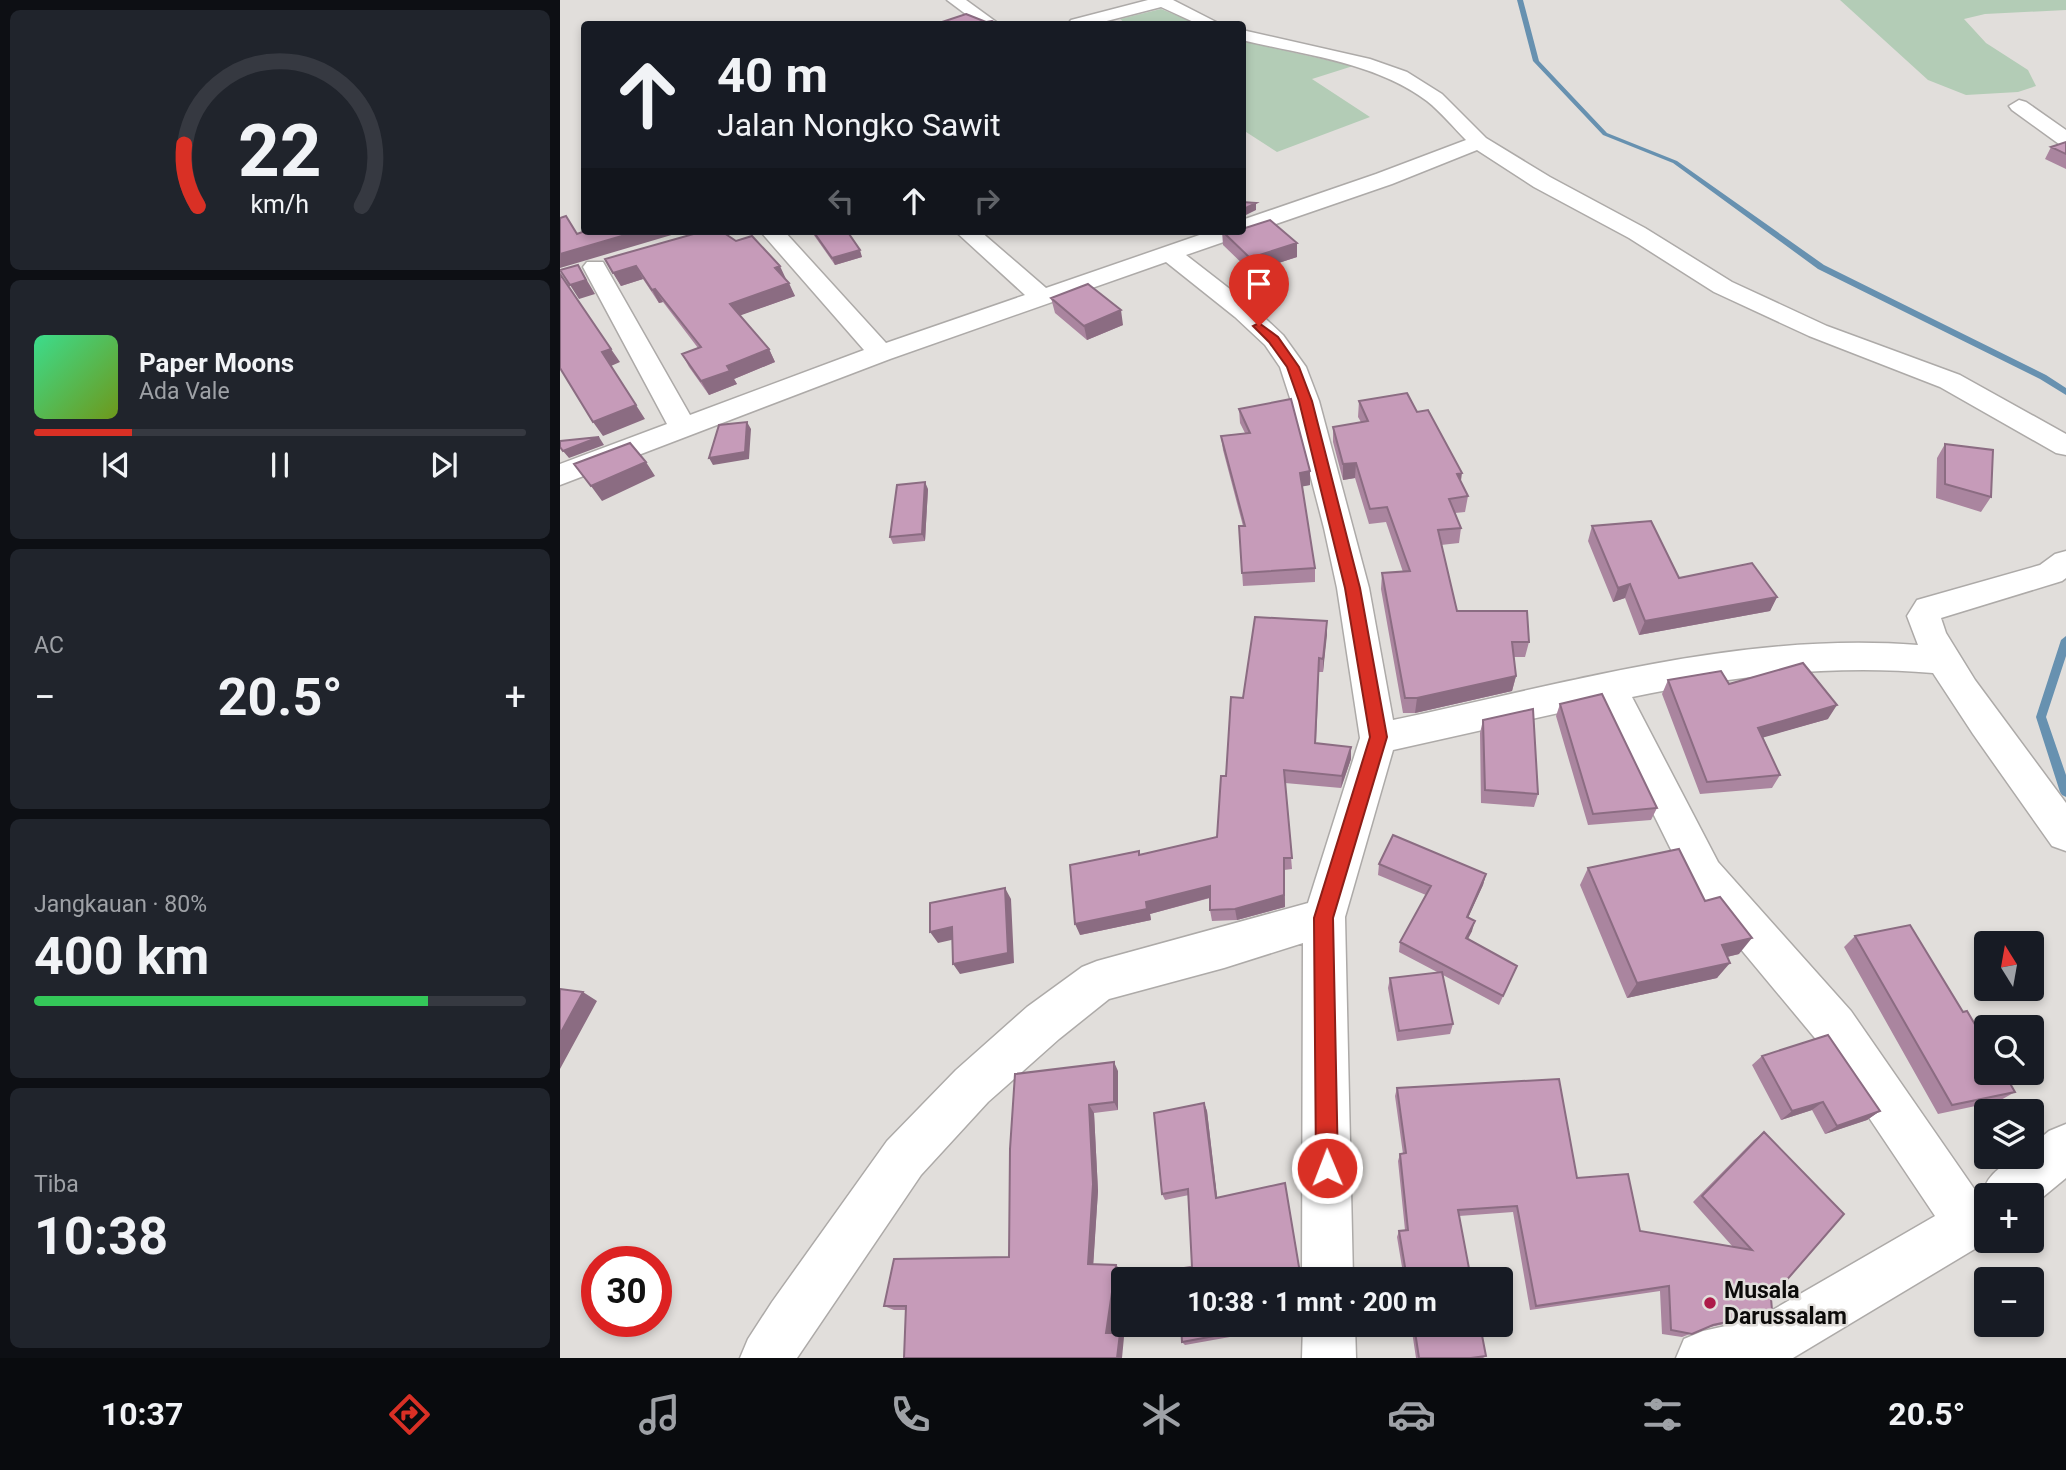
<!DOCTYPE html>
<html lang="id">
<head>
<meta charset="utf-8">
<style>
	:root { --surface:#171b24; --page:#20242c; --text:#f1f3f6; --muted:#9ea1a6; --line:#363941; --accent:#d93025 }
	body { margin:0; font-family:Roboto,sans-serif; background:var(--page); color:var(--text); height:100vh; display:flex; flex-direction:column; font-size:26px; white-space:nowrap }
	* { box-sizing:border-box; margin:0 }
	p { font-size:23px; color:var(--muted) }
	.icon { flex:none; width:38px; height:38px; fill:none; stroke:currentColor; stroke-width:2; stroke-linecap:round; stroke-linejoin:round }
	.map { position:relative; flex:1; overflow:hidden }
	.drawer { display:flex; flex-direction:column; gap:10px; padding:10px; background:#0d0f14; width:560px }
	.drawer>* { flex:none }
	.banner { position:absolute; left:21px; top:21px; width:665px; height:214px; border-radius:7px; box-shadow:0 4px 10px #0003; background:#171b24; color:var(--text); overflow:hidden }
	.needle { width:46px; rotate:349deg }
	.buttons { position:absolute; left:1414px; top:931px; display:grid; gap:14px }
	.buttons a { display:grid; place-items:center; width:70px; height:70px; border-radius:7px; background:var(--surface); box-shadow:0 4px 10px #0003; font-size:35px }
	.speed { position:absolute; left:21px; top:1246px; display:flex; gap:14px; font-size:35px; font-weight:700; text-align:center }
	.speed>* { display:grid; place-content:center; width:91px; height:91px; border-radius:50%; background:var(--surface); box-shadow:0 4px 10px #0003; line-height:1 }
	.speed .limit { border:10px solid #d22; background:#fff; color:#111 }
	.pin { position:absolute; display:grid; place-items:center; width:60px; height:60px; color:#fff; margin:-72px -30px; border-radius:50% 50% 50% 0; rotate:-45deg; box-shadow:0 0 7px #0007 }
	.pin .icon { rotate:45deg }
	.me { position:absolute; width:77px; margin:-38px; rotate:359deg; stroke-linejoin:round; filter:drop-shadow(0 0 5px #0008) }
	.turn { display:flex; align-items:center; gap:24px; height:147px; padding:0 21px; font-size:32px }
	.turn .icon { width:91px; height:91px; stroke-width:2.5 }
	.turn b { display:block; font-size:49px; line-height:60px }
	.lanes { display:flex; align-items:center; height:66px; padding:0 21px; background:#0003; justify-content:center; gap:35px; direction:ltr }
	.lanes .off { opacity:.35 }
	.big { font-size:52px; font-weight:700; line-height:1.1 }
	.drawer .tile { flex:1; display:flex; flex-direction:column; justify-content:center; gap:10px; min-width:0; padding:0 24px; border-radius:10px; background:var(--page) }
	.drawer .dial { align-items:center; gap:0 }
	.dial svg { height:182px; overflow:visible; fill:none; stroke:var(--line); stroke-width:7; stroke-linecap:round; text-anchor:middle }
	.dial text { fill:var(--text); stroke:none }
	.song { display:flex; align-items:center; gap:21px }
	.cover { width:84px; height:84px; border-radius:10px; background:linear-gradient(135deg,hsl(150 70% 55%),hsl(80 70% 35%)) }
	.played { height:7px; border-radius:4px; background:linear-gradient(90deg,var(--accent) 20%,var(--line) 20%) }
	.keys { display:flex; justify-content:space-around; direction:ltr }
	.heat { display:flex; justify-content:space-between; align-items:center; font-size:38px; direction:ltr }
	.charge { height:10px; border-radius:5px; background:linear-gradient(90deg,#34c759 80%,var(--line) 0) }
	.trip { position:absolute; left:551px; top:1267px; width:402px; height:70px; border-radius:7px; background:var(--surface); box-shadow:0 4px 10px #0003; font-weight:700; line-height:70px; text-align:center }
	.dock { display:flex; height:112px; justify-content:space-around; align-items:center; background:#090b0e; color:var(--muted) }
	.dock .icon { width:49px; height:49px }
	.dock .current { color:var(--accent) }
	.dock b { font-size:32px; color:var(--text) }
	main { display:flex; flex:1; min-height:0 }
	.map>svg:first-child { display:block }
</style>
</head>
<body>
<main>
<section class="drawer">
<div class="tile dial"><svg viewBox="0 0 100 80">
<path d="M14 69A42 42 0 1 1 86 69"/>
<path d="M14 69A42 42 0 0 1 8 42" stroke="#d93025"/>
<text x="50" y="56" font-size="32" font-weight="700">22</text>
<text x="50" y="72" font-size="11">km/h</text>
</svg></div>
<div class="tile">
<div class="song"><i class="cover"></i><div><b>Paper Moons</b><p>Ada Vale</p></div></div>
<div class="played"></div>
<div class="keys"><svg class="icon" aria-label="previous" viewBox="0 0 24 24"><path d="M18 5L8 12l10 7zM5 5v14"/></svg><svg class="icon" aria-label="pause" viewBox="0 0 24 24"><path d="M8 5v14M16 5v14"/></svg><svg class="icon" aria-label="next" viewBox="0 0 24 24"><path d="M6 5l10 7-10 7zM19 5v14"/></svg></div>
</div>
<div class="tile"><p>AC</p>
<div class="heat"><a>−</a><b class="big">20.5°</b><a>+</a></div>
</div>
<div class="tile"><p>Jangkauan · 80%</p><b class="big">400 km</b><div class="charge"></div></div>
<div class="tile"><p>Tiba</p><b class="big">10:38</b></div>
</section>
<div class="map">
<svg width="1506" height="1358" viewBox="0 0 1506 1358">
	<rect width="100%" height="100%" fill="#e1dedb"/>
	<path fill="#b3ccb6" d="M1280 0H1506V10L1425 14 1404 19 1426 43 1468 70 1476 86 1458 92 1406 95 1368 80Z
		M601 9 638 24H566L560 19Z
		M682 41 793 66 752 79 810 117 717 152 683 130Z"/>
	<g fill="none" stroke-linecap="round" stroke-linejoin="round">
		<path fill="#6791b0" fill-rule="evenodd" d="M957 0H963L979 61 1047 133 1117 161 1264 265 1486 375 1506 388V395L1480 379 1258 269 1113 163 1043 135 973 61Z
			M1506 636V656L1486 717 1506 775V797L1502 795 1500 792 1476 717 1501 640Z"/>
		<g stroke="#adaaa8" stroke-width="3">
			<path id="minor" d="M387 0H406L439 24H419Z
				M588 0H613L660 24H638L601 7 535 24H508L511 20Z
				M682 30 810 59 847 72 882 94 926 138 990 177 1085 228 1172 282 1267 326 1400 375 1506 434V455L1496 453 1380 387 1249 336 1154 292 1069 238 974 187 917 150 832 184 626 255 693 307 723 335 746 367 759 401 809 588 833 720C1005 684 1181 631 1358 645L1347 616 1357 600 1480 565 1495 554 1506 551V578L1502 581 1381 618 1386 633 1415 680 1506 803V851L1492 846 1413 734 1373 673C1271 664 1172 676 1072 697L1158 862 1291 1011 1415 1190 1425 1186C1433 1168 1454 1157 1472 1157V1145L1489 1131 1506 1124V1178L1472 1206V1195H1426L1428 1241 1233 1358H1116L1124 1339 1143 1331 1197 1319 1375 1216 1259 1043 1130 888 1039 704 833 750 785 917 793 1279H742L743 943 664 968 549 999 499 1039 428 1102 361 1175 237 1358H180L188 1339 212 1302 327 1141 396 1070 467 1007 522 967 537 961 748 903 800 738 777 588 764 528 731 401 720 367 705 345 675 317 606 262 330 359 0 485V464L107 424 23 267 27 262H43L130 415 304 350 200 231H224L326 343 465 295 395 231H420L486 288 651 231H682V220L816 174 906 140C893 127 881 112 867 101 815 62 744 55 682 40Z
				M1459 100 1466 102 1506 130V146L1499 144 1452 110 1449 106Z
				M743 1325H795L796 1358H742Z"/>
		</g>
		<use href="#minor" fill="#fff" fill-rule="evenodd"/>
	</g>
	<path fill="#aa859f" d="M1506 142V169L1485 159 1491 147Z
		M251 231H287L302 257 275 265Z
		M662 231 737 243V257L691 272 663 245Z
		M45 259 225 279 235 296 180 315 209 349 215 362 174 379 177 384 149 395 129 367 122 354 138 348 103 302 99 303 83 279 61 286Z
		M491 298 563 325 527 340 495 313Z
		M799 401 857 412 901 483 908 496 905 512 895 513 901 528 899 543 881 545 897 611 969 642 965 657H954L956 676 952 691 855 713H843L821 589 822 573 843 572 826 522 809 524 795 478 783 480 773 442V427L801 422 798 417Z
		M679 409 750 485 742 486 755 568V582L683 586 679 526H683L663 450 661 436 685 433 680 423Z
		M1385 444 1431 497 1421 512 1376 498 1377 458Z
		M368 489 365 541 333 544 330 537Z
		M1032 526 1119 578 1217 597 1210 611 1079 635 1065 598 1053 602 1028 541Z
		M767 621 763 672H759L756 743 791 747V759L781 788 725 783 732 869 724 870 725 907 677 920 652 921 650 910V898L590 914 591 920 520 935 580 855 657 837 666 776 683 698Z
		M1108 680 1169 684 1268 719 1203 737 1220 775 1212 788 1140 794 1102 694Z
		M1000 704 1097 808 1091 820 1028 825 996 716Z
		M923 720 978 794 974 807 921 803 920 733Z
		M819 864 926 874 923 885 908 917 912 931 908 939 957 966 939 1005 883 975 893 1024 890 1034 837 1041 828 988 830 978 879 973 839 952 840 942 866 895 818 875Z
		M1028 868 1145 901 1179 954 1167 957 1157 978 1067 998 1020 885Z
		M1295 936 1403 1012 1455 1092 1439 1101 1378 1114 1284 947Z
		M1202 1056 1320 1111 1307 1120 1265 1134 1252 1110 1221 1120 1192 1065Z
		M558 1071V1110L534 1113 538 1191 533 1264 561 1270 552 1333H560L564 1337 346 1310H334L324 1306 449 1257 450 1149Z
		M837 1088 1017 1178 1080 1231 1173 1247 1133 1202 1194 1140 1204 1132 1211 1298 1208 1313 1196 1317 1146 1328 1122 1337 1102 1334 1100 1291 970 1310 953 1212 899 1216 911 1279H844L837 1237 839 1231 845 1230 838 1161 840 1154H843L835 1096Z
		M644 1103 647 1111 657 1198 632 1267 629 1195 605 1200 602 1194Z
		M621 1325H715L698 1329V1332L625 1345 622 1342Z
		M851 1325H920L926 1356 923 1358H856Z"/>
	<path fill="#8b6c82" d="M696 203V210L682 217V210Z
		M79 231H125L0 268V254Z
		M737 243V257L691 272 690 258Z
		M300 250 302 257 275 265 272 258Z
		M18 265 35 294 19 299 10 285Z
		M76 266 83 279 61 286 53 273Z
		M220 266 226 279 215 268Z
		M229 283 235 296 176 317 170 304Z
		M95 289 103 302 99 303 92 290Z
		M561 310 563 325 527 340 524 326Z
		M51 349 60 362 51 366 42 352Z
		M209 349 215 362 174 379 177 384 149 395 141 381 167 366Z
		M76 405 85 419 43 436 33 422Z
		M187 422 191 429 189 459 153 465 149 458Z
		M39 437 44 445 9 458 3 451Z
		M86 462 95 476 42 501 31 486Z
		M796 463 795 478 783 480V464Z
		M750 471V485L740 487V473Z
		M902 473 900 488 897 474Z
		M365 482 368 489 365 541 362 534Z
		M1070 584 1065 598 1053 602 1058 588Z
		M1217 597 1210 611 1079 635 1085 621Z
		M767 621V635L763 672V659Z
		M956 676 952 691 855 713 857 698Z
		M1277 705 1268 719 1191 741 1198 728Z
		M791 747V759L781 788 782 776Z
		M724 858 725 907 677 920 675 909Z
		M926 874 923 885 904 927 907 917Z
		M650 886 652 897 590 914 591 920 520 935 515 924 586 902Z
		M445 888 451 899 454 963 400 974 393 964Z
		M915 921 912 931 903 948 906 938Z
		M392 927 400 938 378 943 370 932Z
		M1192 938 1179 954 1149 961 1162 945Z
		M1170 963 1157 978 1067 998 1077 983Z
		M23 992 37 1001 0 1069V1034Z
		M554 1062 558 1071V1110L554 1102Z
		M1263 1102 1252 1110 1221 1120 1232 1111Z
		M644 1103 647 1111 658 1204 656 1198Z
		M529 1105 534 1113 538 1191 533 1269 528 1264Z
		M1320 1111 1307 1120 1265 1134 1277 1126Z
		M556 1265 561 1270 551 1337 546 1333Z
		M560 1333 564 1337 562 1358H557Z"/>
	<path fill="#c69bb9" stroke="#8b6c82" stroke-width="2" d="M406 14 426 22 432 21 438 24H376Z
		M1506 142V154L1491 147Z
		M682 202 696 203 682 210Z
		M6 216 17 234 25 231H79L0 254V218Z
		M710 220 737 243 690 258 662 231H675L674 232 682 231V229Z
		M144 231H161L176 241 192 236 220 266 215 268 229 283 170 304 209 349 167 366 170 371 141 381 122 354 141 347 95 289 92 290 76 266 53 273 45 259Z
		M253 231H287L300 250 272 258Z
		M18 265 26 280 10 285 0 270Z
		M0 274 51 349 42 352 76 405 33 422 0 368Z
		M528 284 561 310 524 326 491 298Z
		M847 393 857 412 868 410 902 473 897 474 908 496 889 499 901 528 878 530 897 611H967L969 642H952L956 676 857 698H845L822 573 850 571 827 507 810 509 796 463 783 464 773 427 808 421 799 401Z
		M731 399 750 471 740 473 755 568 682 573 679 526H685L661 436 690 433 679 409Z
		M187 422 185 452 149 458 159 425Z
		M39 437 3 451 0 447V441Z
		M70 443 86 462 31 486 14 464Z
		M1385 444 1433 450 1431 497 1385 484Z
		M365 482 362 534 330 537 337 485Z
		M1091 521 1119 578 1192 563 1217 597 1085 621 1070 584 1058 588 1032 526Z
		M695 617 767 621 763 659 759 658 755 743 791 747 782 776 724 770 732 858H724V895L675 909 650 910V886L586 902 587 909 515 924 510 865 579 851V855L657 837 661 776H666L671 697 683 698Z
		M1243 663 1277 705 1198 728 1220 775 1147 782 1108 680 1161 671 1169 684Z
		M1042 694 1097 808 1033 814 1000 704Z
		M973 709 978 794 925 790 923 720Z
		M833 835 926 874 907 917 915 921 906 938 957 966 943 996 840 942 871 886 819 864Z
		M1119 849 1145 901 1160 897 1192 938 1162 945 1170 963 1077 983 1028 868Z
		M445 888 448 953 393 964 392 927 370 932V903Z
		M1350 925 1403 1012 1407 1011 1426 1043V1073H1444L1455 1092 1392 1105 1295 936Z
		M882 972 893 1024 839 1031 830 978Z
		M0 989 23 992 0 1034Z
		M1268 1035 1320 1111 1277 1126 1263 1102 1232 1111 1202 1056Z
		M554 1062V1102L529 1105 533 1184 528 1264 556 1265 546 1333H560L557 1358H344L346 1306H324L334 1259 449 1257 450 1149 455 1074Z
		M999 1079 1017 1178 1068 1174 1080 1231 1192 1250 1142 1196 1204 1132 1284 1214 1211 1298 1212 1310 1208 1313 1153 1325 1132 1334 1111 1330 1109 1286 976 1306 957 1206 898 1210 911 1279H847L839 1231 848 1230 840 1154 846 1153 837 1088Z
		M644 1103 656 1198 725 1183 741 1279H617V1269L632 1267 628 1189 602 1194 594 1113Z
		M621 1325H699H697V1328L622 1342Z
		M854 1325H920L926 1356 911 1358H859Z"/>
	<path fill="#d93025" stroke="#8d1f18" stroke-width="2" d="M699 323 718 337 739 367 752 401 800 588 827 737 773 918 778 1168 774 1176 767 1179 759 1176 756 1168 754 918 810 737 785 588 739 401 727 367 709 342 693 326Z"/>
	<circle fill="#ad1a49" stroke="#e1dedb" stroke-width="2.5" cx="1150" cy="1303" r="7"/>
	<g text-anchor="middle" stroke-width="5" stroke-linejoin="round" paint-order="stroke">
		<g font-size="23" font-weight="bold" fill="#0c0b0a" stroke="#e1dedb" text-anchor="start">
			<text x="1164" y="1298">Musala<tspan x="1164" dy="26">Darussalam</tspan></text>
		</g>
	</g>
</svg>
<div class="buttons">
<a><svg class="needle" viewBox="-14 -14 28 28"><path d="M0-13l5 13h-10z" fill="#e53935"/><path d="M0 13l5-13h-10z" fill="#9ea1a6"/></svg></a>
<a><svg class="icon" aria-label="search" viewBox="0 0 24 24"><circle cx="10" cy="10" r="6"/><path d="M15 15l6 6"/></svg></a>
<a><svg class="icon" aria-label="layers" viewBox="0 0 24 24"><path d="M12 4l9 5-9 5-9-5zM3 14l9 5 9-5"/></svg></a>
<a>+</a>
<a>−</a>
</div>
<div class="speed"><div class="limit">30</div></div>
<div class="pin" style="left:699px;top:326px;background:#d93025"><svg class="icon" aria-label="arrive" viewBox="0 0 24 24"><path d="M6 21V4h12l-3 4 3 4H6"/></svg></div>
<svg class="me" style="left:767px;top:1168px" viewBox="-20 -20 40 40"><circle r="17" fill="#d93025" stroke="#fff" stroke-width="3"/><path d="M0-11L8 9 0 5-8 9z" fill="#fff"/></svg>
<div class="trip">10:38 · 1 mnt · 200 m</div>
<div class="banner">
<div class="turn"><svg class="icon" aria-label="ahead" viewBox="0 0 24 24"><path d="M12 20V5M6 11l6-6 6 6"/></svg><div><b>40 m</b>Jalan Nongko Sawit</div></div>
<div class="lanes"><svg class="icon off" aria-label="left" viewBox="0 0 24 24"><path d="M17 20v-9H6M10 6l-5 5 5 5"/></svg><svg class="icon" aria-label="ahead" viewBox="0 0 24 24"><path d="M12 20V5M6 11l6-6 6 6"/></svg><svg class="icon off" aria-label="right" viewBox="0 0 24 24"><path d="M7 20v-9h11M14 6l5 5-5 5"/></svg></div>
</div>
</div>
</main>
<nav class="dock">
<b>10:37</b>
<svg class="icon current" aria-label="directions" viewBox="0 0 24 24"><path d="M12 3l9 9-9 9-9-9zM9 14v-3h6M13 9l2 2-2 2"/></svg>
<svg class="icon" aria-label="music" viewBox="0 0 24 24"><path d="M9 18V5l10-2v13"/><circle cx="6" cy="18" r="3"/><circle cx="16" cy="16" r="3"/></svg>
<svg class="icon" aria-label="phone" viewBox="0 0 24 24"><path d="M5 4h4l2 5-3 2q2 4 5 5l2-3 5 2v4C11 20 4 13 5 4z"/></svg>
<svg class="icon" aria-label="climate" viewBox="0 0 24 24"><path d="M12 3v18M4 7l16 10M4 17L20 7"/></svg>
<svg class="icon" aria-label="car" viewBox="0 0 24 24"><path d="M5 17H2v-5l4-1 3-4h7l3 4 3 1v5h-3M9 17h6M6 11h13"/><circle cx="7" cy="17" r="2"/><circle cx="17" cy="17" r="2"/></svg>
<svg class="icon" aria-label="filters" viewBox="0 0 24 24"><path d="M4 7h16M4 17h16"/><circle cx="9" cy="7" r="2"/><circle cx="15" cy="17" r="2"/></svg>
<b>20.5°</b>
</nav>
</body>
</html>
